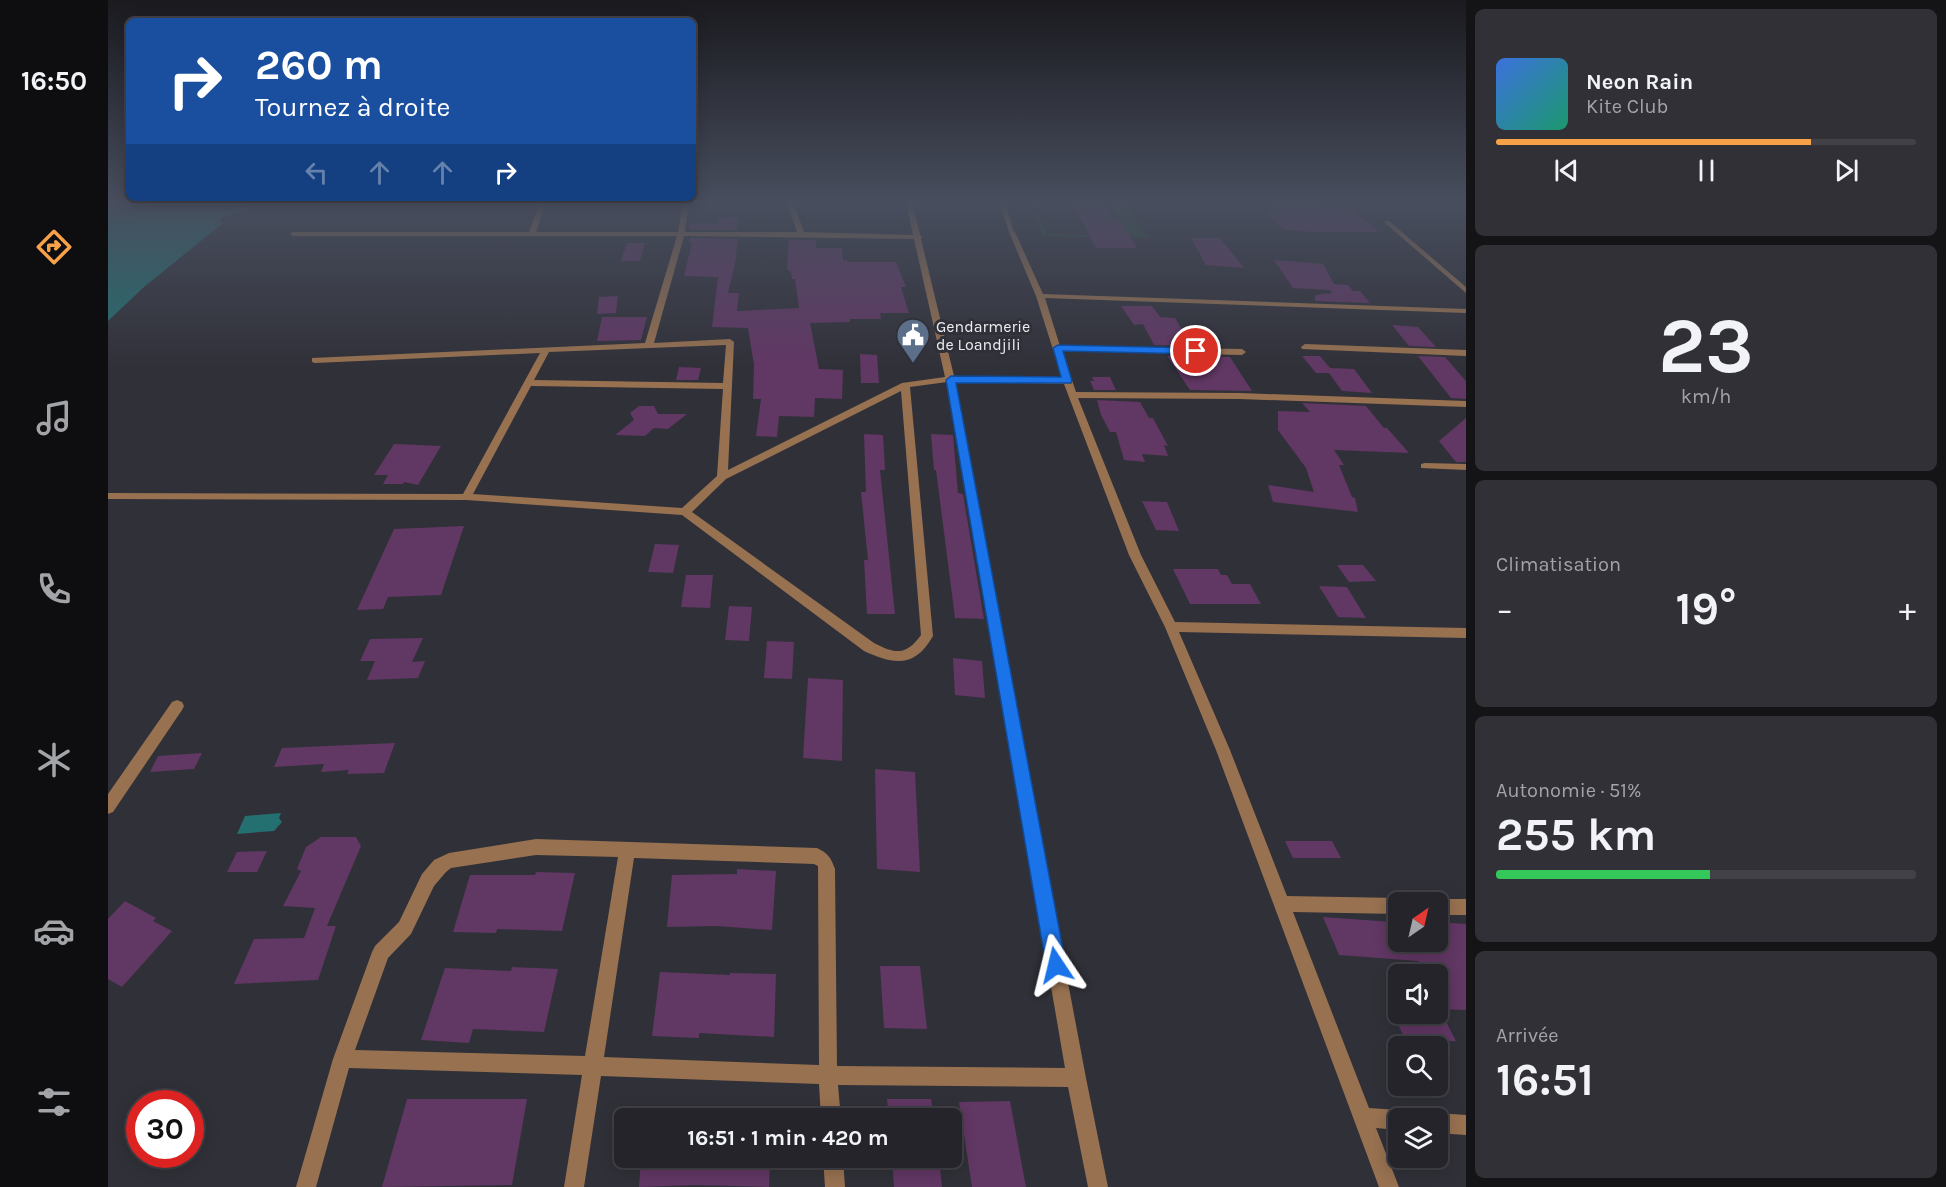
<!DOCTYPE html>
<html lang="fr">
<head>
<meta charset="utf-8">
<style>
	:root { --surface:#24242a; --page:#303036; --text:#f1f3f6; --muted:#a3a4a8; --line:#414147; --accent:#f7a148 }
	body { margin:0; font-family:Karla,sans-serif; background:var(--page); color:var(--text); height:100vh; display:flex; flex-direction:column; font-size:22px; white-space:nowrap }
	* { box-sizing:border-box; margin:0 }
	p { font-size:20px; color:var(--muted) }
	.icon { flex:none; width:33px; height:33px; fill:none; stroke:currentColor; stroke-width:2; stroke-linecap:round; stroke-linejoin:round }
	.map { position:relative; flex:1; overflow:hidden }
	.drawer { display:flex; flex-direction:column; gap:9px; padding:9px; background:#141417; width:480px }
	.drawer>* { flex:none }
	.top-card { position:absolute; left:18px; top:18px; width:570px; height:183px; border-radius:9px; box-shadow:0 3px 15px #0003,0 0 0 2px var(--line); background:#1a4fa0; color:#fff; overflow:hidden }
	.needle { width:39px; rotate:34deg }
	.fabs { position:absolute; left:1280px; top:892px; display:grid; gap:12px }
	.fabs a { display:grid; place-items:center; width:60px; height:60px; border-radius:9px; background:var(--surface); box-shadow:0 3px 15px #0003,0 0 0 2px var(--line); font-size:30px }
	.speed { position:absolute; left:18px; top:1090px; display:flex; gap:12px; font-size:30px; font-weight:700; text-align:center }
	.speed>* { display:grid; place-content:center; width:78px; height:78px; border-radius:50%; background:var(--surface); box-shadow:0 3px 15px #0003,0 0 0 2px var(--line); line-height:1 }
	.speed .limit { border:9px solid #d22; background:#fff; color:#111 }
	.pin { position:absolute; display:grid; place-items:center; width:51px; height:51px; color:#fff; margin:-26px; border:3px solid #fff; border-radius:50%; box-shadow:0 2px 6px #0007 }
	.me { position:absolute; width:66px; margin:-33px; rotate:350deg; stroke-linejoin:round; filter:drop-shadow(0 0 4px #0008) }
	.turn { display:flex; align-items:center; gap:21px; height:126px; padding:0 30px; font-size:27px }
	.turn .icon { width:78px; height:78px; stroke-width:2.5 }
	.turn b { display:block; font-size:42px; line-height:51px }
	.lanes { display:flex; align-items:center; height:57px; padding:0 30px; background:#0003; justify-content:center; gap:30px; direction:ltr }
	.lanes .off { opacity:.35 }
	.big { font-size:45px; font-weight:700; line-height:1.1 }
	.drawer .card { flex:1; display:flex; flex-direction:column; justify-content:center; gap:9px; min-width:0; padding:0 21px; border-radius:9px; background:var(--page) }
	.drawer .dial { align-items:center; gap:0 }
	.dial b { font-size:78px; line-height:1 }
	.song { display:flex; align-items:center; gap:18px }
	.cover { width:72px; height:72px; border-radius:9px; background:linear-gradient(135deg,hsl(220 70% 55%),hsl(160 70% 35%)) }
	.played { height:6px; border-radius:3px; background:linear-gradient(90deg,var(--accent) 75%,var(--line) 75%) }
	.keys { display:flex; justify-content:space-around; direction:ltr }
	.heat { display:flex; justify-content:space-between; align-items:center; font-size:33px; direction:ltr }
	.charge { height:9px; border-radius:4px; background:linear-gradient(90deg,#34c759 51%,var(--line) 0) }
	.trip { position:absolute; left:506px; top:1108px; width:348px; height:60px; border-radius:9px; background:var(--surface); box-shadow:0 3px 15px #0003,0 0 0 2px var(--line); font-weight:700; line-height:60px; text-align:center }
	main { display:flex; flex:1; min-height:0 }
	.menu { display:flex; flex-direction:column; width:108px; justify-content:space-around; align-items:center; background:#0e0e11; color:var(--muted) }
	.menu .icon { width:42px; height:42px }
	.menu .selected { color:var(--accent) }
	.menu b { font-size:27px; color:var(--text) }
	.map>svg:first-child { display:block }
</style>
</head>
<body>
<main>
<nav class="menu">
<b>16:50</b>
<svg class="icon selected" aria-label="directions" viewBox="0 0 24 24"><path d="M12 3l9 9-9 9-9-9zM9 14v-3h6M13 9l2 2-2 2"/></svg>
<svg class="icon" aria-label="music" viewBox="0 0 24 24"><path d="M9 18V5l10-2v13"/><circle cx="6" cy="18" r="3"/><circle cx="16" cy="16" r="3"/></svg>
<svg class="icon" aria-label="phone" viewBox="0 0 24 24"><path d="M5 4h4l2 5-3 2q2 4 5 5l2-3 5 2v4C11 20 4 13 5 4z"/></svg>
<svg class="icon" aria-label="climate" viewBox="0 0 24 24"><path d="M12 3v18M4 7l16 10M4 17L20 7"/></svg>
<svg class="icon" aria-label="car" viewBox="0 0 24 24"><path d="M5 17H2v-5l4-1 3-4h7l3 4 3 1v5h-3M9 17h6M6 11h13"/><circle cx="7" cy="17" r="2"/><circle cx="17" cy="17" r="2"/></svg>
<svg class="icon" aria-label="filters" viewBox="0 0 24 24"><path d="M4 7h16M4 17h16"/><circle cx="9" cy="7" r="2"/><circle cx="15" cy="17" r="2"/></svg>
</nav>
<div class="map">
<svg width="1358" height="1187" viewBox="0 0 1358 1187">
	<rect width="100%" height="100%" fill="#303038"/>
	<path fill="#284c33" d="M920 202H924L939 234 1021 236 1001 202H1016L1040 238 935 236Z"/>
	<path fill="#246f70" d="M0 202H149L142 205 144 208 111 219 115 223 36 287 0 321Z
		M173 813 171 818 174 822 166 831 129 834 137 816Z"/>
	<path fill="#613764" d="M964 202H995L1006 220H1011L1029 248H988Z
		M1162 202H1209L1219 210H1244L1271 232H1203L1175 229 1159 212H1173Z
		M629 217 630 230H582V223H610L611 218Z
		M582 238 630 239 627 264 620 293H631L629 311 691 308 687 279H684L683 272 679 269 681 240H708V248H734L735 260H739V262H788L798 287H793L801 313H772L773 319H742V322L702 323 711 369 735 370 734 399 707 398 706 417 671 416 669 437 648 436 653 399H645L646 365 640 328 604 327 610 277 576 276 584 243H581Z
		M1083 238H1112L1136 268 1098 265Z
		M519 243H537L532 261H513Z
		M1166 260 1215 264 1226 284 1240 285 1245 291H1252L1262 303 1207 301V295L1224 293 1222 290 1185 288Z
		M510 296 508 313 489 314 491 297Z
		M1013 306H1044L1052 317 1067 318 1075 331H1084L1098 346 1046 345 1035 324 1026 325Z
		M494 317H539L533 340 489 341Z
		M1284 325 1310 327 1328 347 1301 346Z
		M752 354 769 355 771 383H753Z
		M1059 356 1122 357 1144 391 1082 390Z
		M1194 356H1212L1222 368 1246 369 1264 393 1234 391 1221 373H1208Z
		M1310 356 1337 357 1358 381V399L1343 398Z
		M571 367 593 368 590 380H568Z
		M984 377H1002L1008 390H986L982 381H986Z
		M989 400 1032 402 1041 418H1045L1060 446 1056 445 1060 456 1034 454 1037 462 1016 460 1008 432H1002L993 415Z
		M1194 403 1258 406 1276 428H1279L1301 453 1226 450 1236 465H1231L1244 497 1247 498 1250 512 1165 502 1160 485 1206 492 1198 468 1170 430V411L1202 412Z
		M531 406H546L550 414H579L560 429 546 428 537 436 507 435 526 420 522 413Z
		M1358 418V462H1348L1331 441Z
		M756 434 775 435 777 470H772L787 614H759L756 560H760L753 492H758Z
		M823 434 845 435 850 493 855 494 876 619 847 618 828 470H826Z
		M286 444 333 446 310 485 296 482 295 484H275L280 475H266Z
		M1034 501 1059 502 1071 531 1048 530Z
		M356 526 333 595 280 597 275 609 249 610 286 529Z
		M547 544 571 545 565 573 540 572Z
		M1229 565H1255L1268 581 1241 582Z
		M1065 569H1110L1113 575H1119L1124 584H1142L1153 604H1082Z
		M578 575H605L602 608 573 607Z
		M1211 586 1239 587 1258 618 1230 617Z
		M621 606 644 607 641 641 617 640Z
		M315 638 304 662 317 661 310 678 259 680 267 661H252L262 639Z
		M659 641 686 642 684 679 656 678Z
		M845 658 874 661 877 698 847 695Z
		M700 678 735 680 734 761 695 758Z
		M287 743 276 773 239 774 241 770 213 772 216 764 166 767 174 748Z
		M94 753 86 769 42 772 50 756Z
		M767 769 807 772 812 872 769 869Z
		M213 837H248L253 846 219 926H228L210 980 126 984 146 939 196 938 207 908 175 906 193 871 189 869 198 847Z
		M1177 841H1224L1233 858H1185Z
		M159 851 149 872H119L129 852Z
		M629 869 668 871 664 930 608 926 559 927 564 875 629 874Z
		M428 872 467 873 454 931 389 929 388 933 345 932 362 875H427Z
		M17 901 48 918 45 921 64 931 14 987 0 979V919Z
		M1215 917 1285 922 1290 932V942H1329V922L1358 924V1010L1329 1009V975H1317L1310 961 1231 955Z
		M772 966H812L819 1029 776 1028Z
		M404 967 450 969 436 1032 365 1029 361 1043 313 1040 337 968 403 971Z
		M552 972 622 975V973L668 974 666 1037 591 1033V1038L544 1036Z
		M1285 1014H1334L1348 1041H1298Z
		M299 1099H419L404 1185 274 1187Z
		M779 1099H823L826 1119H781Z
		M902 1101 918 1187H864L851 1102Z
		M533 1158H662L661 1187 587 1185 531 1187Z
		M784 1158H831L834 1187H786Z"/>
	<g fill="none" stroke-linecap="round" stroke-linejoin="round">
		<path fill="#977150" fill-rule="evenodd" d="M891 202H897L906 233 901 232Z"/>
		<path fill="#977150" fill-rule="evenodd" d="M432 202H438L428 232H570L575 202H581L577 232H689L679 202H685L696 232 805 235 798 202H804L812 235 814 237 813 239 846 376 954 378 928 296 901 232 904 230 907 232 935 294 1358 309V313L937 298 952 346 1134 349 1138 352 1134 355 954 351 968 392 1132 393 1358 401V407L1132 399 970 398 1033 555 1067 622 1358 628V638L1071 632 1122 750 1179 896 1290 898 1296 900 1297 903H1290V914L1185 912 1261 1108 1290 1110 1297 1113 1299 1119H1290V1130L1268 1128 1291 1187H1271L1108 750 1057 627 1021 555 956 384 847 382 978 1078 1000 1187H980L960 1087 730 1085 733 1119H713L711 1084 493 1076 476 1187H456L474 1075 241 1068 208 1187H188L225 1059 264 952 267 946 291 922 314 874 326 860 341 853 428 839 709 848C720 853 723 858 727 869L729 1066 957 1068 839 382 802 387 825 636C807 668 786 665 756 651L574 515 358 500 0 499V493L355 494 432 353 207 363 204 362V358L537 343 569 236H185L182 234 185 232H421ZM576 236 806 239 837 377 794 383 620 470 626 342 622 339 546 343ZM618 345 615 383 426 380 441 352ZM423 386 615 389 609 476 574 508 365 494ZM793 391 813 635C798 656 787 654 766 643L584 512 618 479ZM428 855 510 857 477 1056 247 1050 280 958 303 934 326 886 338 872 343 868ZM526 858 706 864 710 866 711 1065 496 1057Z
			M1277 221H1281L1358 287V293L1277 223Z
			M1197 344 1358 350V356L1194 349 1193 347Z
			M1317 463 1358 464V470L1313 468V464Z
			M69 700 74 702 76 706 74 710 5 812 0 814V794L64 702Z
			M1329 899H1358V915H1329V903H1322Z
			M1329 1113 1358 1115V1135L1329 1133V1119H1321L1322 1116Z
			M715 1158H735L737 1187H717Z"/>
	</g>
	<linearGradient id="sky" x2="0" y2="1"><stop stop-color="#1a1a1f"/><stop offset="0.55" stop-color="#484e5e"/><stop offset="1" stop-color="#484e5e" stop-opacity="0"/></linearGradient>
	<rect width="1358" height="368" fill="url(#sky)"/>
	<path fill="#1a73e8" stroke="#114b97" stroke-width="1.5" d="M950 345 1088 348 1093 351 1088 354 955 351 964 381 963 383H848L958 965 955 972 948 975 941 972 938 965 838 380 843 376 953 377 945 348Z"/>
	<defs>
		<g id="civic-pin" transform="scale(1.725)"><path d="M0 17L-7.5 6A9.5 9.5 0 1 1 7.5 6Z" fill="#5c6f8a" stroke="#303038"/><path d="M-.6-6.5H3V-4.5H.6V-3L4-1V1h2V6H-6V1h2V-1L-.6-3ZM-1.2 2.5V6h2.4V2.5Z" fill="#fff"/></g>
	</defs>
	<g fill-rule="evenodd">
		<use href="#civic-pin" x="805" y="335"/>
	</g>
	<g text-anchor="middle" stroke-width="6" stroke-linejoin="round" paint-order="stroke">
		<g font-size="16" fill="#ebecf1" stroke="#303038" text-anchor="start">
			<text x="828" y="332">Gendarmerie<tspan x="828" dy="18">de Loandjili</tspan></text>
		</g>
	</g>
</svg>
<div class="fabs">
<a><svg class="needle" viewBox="-14 -14 28 28"><path d="M0-13l5 13h-10z" fill="#e53935"/><path d="M0 13l5-13h-10z" fill="#a3a4a8"/></svg></a>
<a><svg class="icon" aria-label="sound" viewBox="0 0 24 24"><path d="M4 9h4l5-4v14l-5-4H4zM17 9q2 3 0 6"/></svg></a>
<a><svg class="icon" aria-label="search" viewBox="0 0 24 24"><circle cx="10" cy="10" r="6"/><path d="M15 15l6 6"/></svg></a>
<a><svg class="icon" aria-label="layers" viewBox="0 0 24 24"><path d="M12 4l9 5-9 5-9-5zM3 14l9 5 9-5"/></svg></a>
</div>
<div class="speed"><div class="limit">30</div></div>
<div class="pin" style="left:1088px;top:351px;background:#d93025"><svg class="icon" aria-label="arrive" viewBox="0 0 24 24"><path d="M6 21V4h12l-3 4 3 4H6"/></svg></div>
<svg class="me" style="left:948px;top:965px" viewBox="-20 -20 40 40"><path d="M0-17L14 15 0 8-14 15z" fill="#1a73e8" stroke="#fff" stroke-width="4"/></svg>
<div class="trip">16:51 · 1 min · 420 m</div>
<div class="top-card">
<div class="turn"><svg class="icon" aria-label="right" viewBox="0 0 24 24"><path d="M7 20v-9h11M14 6l5 5-5 5"/></svg><div><b>260 m</b>Tournez à droite</div></div>
<div class="lanes"><svg class="icon off" aria-label="left" viewBox="0 0 24 24"><path d="M17 20v-9H6M10 6l-5 5 5 5"/></svg><svg class="icon off" aria-label="ahead" viewBox="0 0 24 24"><path d="M12 20V5M6 11l6-6 6 6"/></svg><svg class="icon off" aria-label="ahead" viewBox="0 0 24 24"><path d="M12 20V5M6 11l6-6 6 6"/></svg><svg class="icon" aria-label="right" viewBox="0 0 24 24"><path d="M7 20v-9h11M14 6l5 5-5 5"/></svg></div>
</div>
</div>
<section class="drawer">
<div class="card">
<div class="song"><i class="cover"></i><div><b>Neon Rain</b><p>Kite Club</p></div></div>
<div class="played"></div>
<div class="keys"><svg class="icon" aria-label="previous" viewBox="0 0 24 24"><path d="M18 5L8 12l10 7zM5 5v14"/></svg><svg class="icon" aria-label="pause" viewBox="0 0 24 24"><path d="M8 5v14M16 5v14"/></svg><svg class="icon" aria-label="next" viewBox="0 0 24 24"><path d="M6 5l10 7-10 7zM19 5v14"/></svg></div>
</div>
<div class="card dial"><b>23</b><p>km/h</p></div>
<div class="card"><p>Climatisation</p>
<div class="heat"><a>−</a><b class="big">19°</b><a>+</a></div>
</div>
<div class="card"><p>Autonomie · 51%</p><b class="big">255 km</b><div class="charge"></div></div>
<div class="card"><p>Arrivée</p><b class="big">16:51</b></div>
</section>
</main>
</body>
</html>
